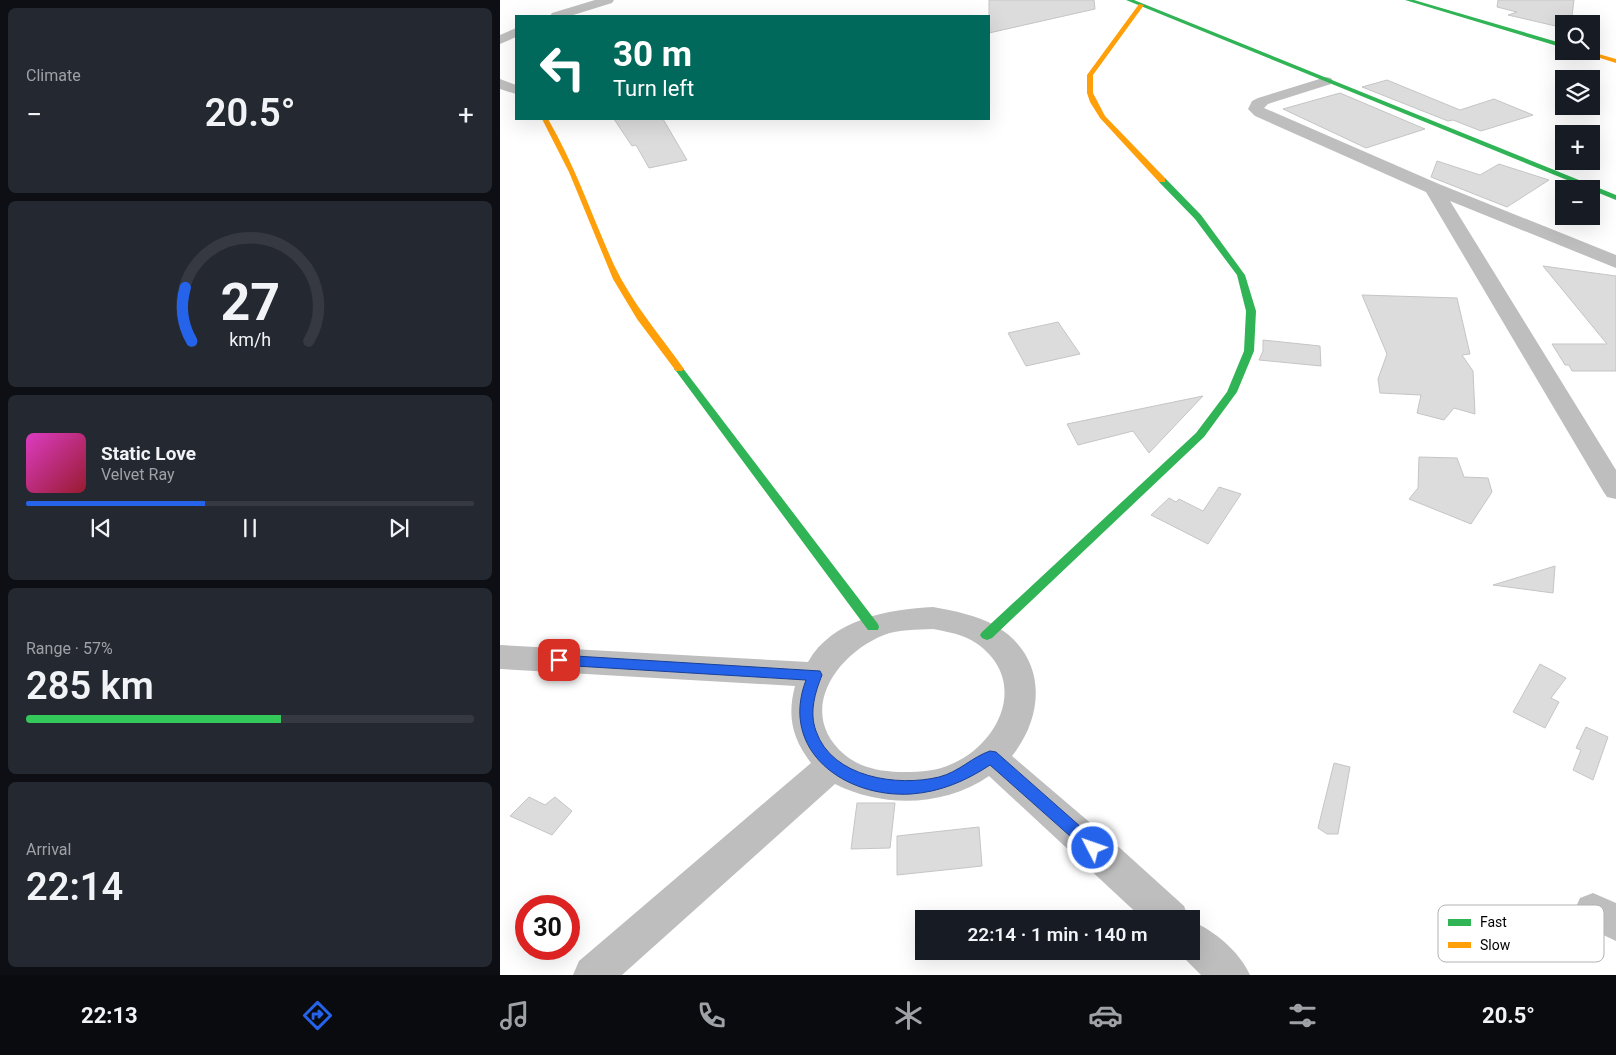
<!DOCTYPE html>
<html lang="en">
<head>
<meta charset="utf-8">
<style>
	:root { --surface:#171b24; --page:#242831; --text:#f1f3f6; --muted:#9ea1a6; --line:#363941; --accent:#2563eb }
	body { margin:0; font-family:Roboto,sans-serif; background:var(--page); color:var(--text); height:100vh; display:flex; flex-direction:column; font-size:19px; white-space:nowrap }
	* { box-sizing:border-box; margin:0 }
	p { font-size:16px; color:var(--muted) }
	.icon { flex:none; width:28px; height:28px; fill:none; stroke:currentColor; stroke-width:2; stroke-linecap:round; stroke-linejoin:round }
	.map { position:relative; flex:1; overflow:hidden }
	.side { display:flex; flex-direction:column; gap:8px; padding:8px; background:#0d0f14; width:500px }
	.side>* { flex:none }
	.guide { position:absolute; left:15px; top:15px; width:475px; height:105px; border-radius:0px; box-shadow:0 5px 20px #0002; background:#00695c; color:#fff; overflow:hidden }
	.tools { position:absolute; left:1055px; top:15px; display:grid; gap:10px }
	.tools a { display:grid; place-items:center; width:45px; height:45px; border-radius:0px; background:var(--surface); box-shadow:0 5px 20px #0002; font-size:25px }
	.speed { position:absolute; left:15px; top:895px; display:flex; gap:10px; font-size:25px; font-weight:700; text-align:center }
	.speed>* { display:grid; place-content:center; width:65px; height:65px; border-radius:50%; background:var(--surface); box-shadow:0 5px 20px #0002; line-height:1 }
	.speed .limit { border:8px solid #d22; background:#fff; color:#111 }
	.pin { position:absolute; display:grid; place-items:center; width:42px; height:42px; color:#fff; margin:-21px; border-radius:10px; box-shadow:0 2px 8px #0006 }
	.me { position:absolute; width:55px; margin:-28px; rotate:311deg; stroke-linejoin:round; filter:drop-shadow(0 0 4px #0008) }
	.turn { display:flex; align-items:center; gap:18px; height:105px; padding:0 15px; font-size:22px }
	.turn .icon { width:65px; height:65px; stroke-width:2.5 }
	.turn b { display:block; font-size:35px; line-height:42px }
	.big { font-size:38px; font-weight:600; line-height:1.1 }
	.side .card { flex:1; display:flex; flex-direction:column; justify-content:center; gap:8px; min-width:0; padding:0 18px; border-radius:8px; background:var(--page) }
	.side .dial { align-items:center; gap:0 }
	.dial svg { height:130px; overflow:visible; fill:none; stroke:var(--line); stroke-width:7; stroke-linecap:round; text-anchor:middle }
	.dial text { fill:var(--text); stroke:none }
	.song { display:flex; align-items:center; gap:15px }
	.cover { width:60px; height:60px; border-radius:8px; background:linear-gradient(135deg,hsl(310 70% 55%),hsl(350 70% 35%)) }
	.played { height:5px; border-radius:2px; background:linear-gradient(90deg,var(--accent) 40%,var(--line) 40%) }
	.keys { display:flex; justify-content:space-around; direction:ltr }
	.heat { display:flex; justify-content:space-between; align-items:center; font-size:28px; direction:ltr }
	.charge { height:8px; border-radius:4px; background:linear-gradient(90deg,#34c759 57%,var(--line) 0) }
	.trip { position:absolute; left:415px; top:910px; width:285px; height:50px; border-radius:0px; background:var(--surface); box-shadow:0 5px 20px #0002; font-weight:600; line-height:50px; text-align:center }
	.tabs { display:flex; height:80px; justify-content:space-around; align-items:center; background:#090b0e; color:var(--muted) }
	.tabs .icon { width:35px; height:35px }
	.tabs .active { color:var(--accent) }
	.tabs b { font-size:22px; color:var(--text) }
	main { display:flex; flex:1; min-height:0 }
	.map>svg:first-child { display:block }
</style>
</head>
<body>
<main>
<section class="side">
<div class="card"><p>Climate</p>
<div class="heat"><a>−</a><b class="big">20.5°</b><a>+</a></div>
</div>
<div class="card dial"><svg viewBox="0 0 100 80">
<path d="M14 69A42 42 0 1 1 86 69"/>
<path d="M14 69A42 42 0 0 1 10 36" stroke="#2563eb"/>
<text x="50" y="56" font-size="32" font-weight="700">27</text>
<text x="50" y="72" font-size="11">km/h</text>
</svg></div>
<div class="card">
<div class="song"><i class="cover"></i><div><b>Static Love</b><p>Velvet Ray</p></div></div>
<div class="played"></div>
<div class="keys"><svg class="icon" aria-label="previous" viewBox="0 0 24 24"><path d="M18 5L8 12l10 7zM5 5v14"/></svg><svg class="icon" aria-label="pause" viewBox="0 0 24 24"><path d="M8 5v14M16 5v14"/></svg><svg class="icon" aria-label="next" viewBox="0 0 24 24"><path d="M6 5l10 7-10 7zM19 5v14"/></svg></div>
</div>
<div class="card"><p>Range · 57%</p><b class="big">285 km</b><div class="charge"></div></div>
<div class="card"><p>Arrival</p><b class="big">22:14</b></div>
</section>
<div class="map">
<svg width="1116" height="975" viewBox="0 0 1116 975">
	<rect width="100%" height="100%" fill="#fff"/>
	<path fill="#dcdcdc" stroke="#c5c5c5" d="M489 0H594L595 9 489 33Z
		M998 0H1074L1071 24H1064V28L1008 15 1017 12 997 7Z
		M887 80 960 110 994 99 1033 115 981 131 953 120 948 121 862 87Z
		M840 93 925 129 866 148 783 109Z
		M114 119H163L187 160 149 168 136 145 132 146Z
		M937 161 980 175 999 164 1049 180 1007 207 931 177Z
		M1043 266 1116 276V371H1072L1069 365H1065L1052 344H1107Z
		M862 295 957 298 970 354 962 355 973 371 975 414 954 408 944 420 917 413 921 395 880 393 878 379 887 354Z
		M558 322 580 354 526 366 508 333Z
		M763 340 820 346 821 366 759 360 763 351Z
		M703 396 649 453 633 431 578 445 567 424Z
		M919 457 957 458 964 477 988 478 992 492 971 524 909 499 918 488Z
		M719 487 741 494 708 544 651 515 669 498 676 502 679 499 703 511Z
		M1055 566 1053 593 993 585 1039 571Z
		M1040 664 1066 678 1051 698 1059 702 1045 728 1013 712Z
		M1086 727 1108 737 1093 780 1073 770 1081 750 1076 748Z
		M834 763 850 767 838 834H827L818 828Z
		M29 797 45 805 55 797 72 811 52 835 10 816Z
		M357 803H395L390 848 351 849Z
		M479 827 482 866 397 875V836Z"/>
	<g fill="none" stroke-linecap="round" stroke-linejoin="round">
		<path fill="#bebebe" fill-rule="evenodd" d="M95 0H114L112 3 70 16H50L52 13Z
			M16 28V37L0 44V35Z
			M826 77 831 78 833 81 831 84 768 104 764 108 939 184 1116 255V268L950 201 1116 470V499L1107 497 1103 491 926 192 755 116 748 109 752 101 758 98Z
			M0 79 16 85V94L0 89Z
			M433 607C454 611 477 615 496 626 546 656 546 713 512 756L621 849 684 906 689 919H643L489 776C444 807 383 808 335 784L122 975H73L79 961 311 763C292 738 287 716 295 686L0 669V645L308 662C332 619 389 609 433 607ZM433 629C448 632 463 634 476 643 530 680 500 746 447 766 432 772 414 772 399 772 379 771 361 768 345 755 295 713 336 654 384 635 399 629 417 630 433 629Z
			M1093 893 1116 903V941L1080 924 1074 911 1080 898Z
			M691 921C714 930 740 952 750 975H701L677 951H691Z"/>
		<path fill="#30b455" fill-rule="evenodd" d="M626 0H634L1116 195V200Z
			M905 0H914L1064 44V48Z
			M659 178H665L701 215 745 275 756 311 754 351 737 392 704 437 492 638 487 640 482 638 480 635 482 632 696 433 727 392 744 351 746 311 737 275 695 219 659 182Z
			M179 366 182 367 378 624 379 627 378 630H368L176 371 174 369 176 367Z"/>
		<path fill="#ff9f0a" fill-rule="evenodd" d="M639 4 644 5 593 75V93L605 116 665 178V182H659L600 118 590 102 587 93V75Z
			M1078 51H1088L1116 59V63Z
			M42 119H48C75 165 92 216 114 265 132 303 160 335 184 369L182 371H176L137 319 113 279 69 172Z"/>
	</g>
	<path fill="#2563eb" stroke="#184099" d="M59 655 320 671 322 675C315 693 309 712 316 731 332 778 398 787 439 777 459 772 472 757 490 751L496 752 599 843 601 848 599 852 593 854 588 852 490 765C466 781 440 792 411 794 345 798 279 751 306 680L59 665 54 664 52 660 54 656Z"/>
	<rect x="938" y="905" width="166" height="57" rx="8" fill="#fff" stroke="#b2b2b2" stroke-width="1"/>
	<rect x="948" y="919" width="23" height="7" fill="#30b455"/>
	<rect x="948" y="942" width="23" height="6" fill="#ff9f0a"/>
	<g font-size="14" fill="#000">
		<text x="980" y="927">Fast</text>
		<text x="980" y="950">Slow</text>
	</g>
</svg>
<div class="tools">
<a><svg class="icon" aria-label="search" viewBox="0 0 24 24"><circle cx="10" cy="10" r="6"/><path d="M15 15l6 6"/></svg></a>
<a><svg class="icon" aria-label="layers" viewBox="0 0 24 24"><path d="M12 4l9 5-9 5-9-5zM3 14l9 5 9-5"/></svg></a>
<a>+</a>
<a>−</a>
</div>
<div class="speed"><div class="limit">30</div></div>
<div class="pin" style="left:59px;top:660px;background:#d93025"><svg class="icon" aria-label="arrive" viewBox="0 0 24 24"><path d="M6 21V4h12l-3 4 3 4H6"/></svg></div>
<svg class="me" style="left:593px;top:848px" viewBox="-20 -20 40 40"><circle r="17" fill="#2563eb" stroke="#fff" stroke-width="3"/><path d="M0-11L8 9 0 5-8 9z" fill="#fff"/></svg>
<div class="trip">22:14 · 1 min · 140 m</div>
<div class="guide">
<div class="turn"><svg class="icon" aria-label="left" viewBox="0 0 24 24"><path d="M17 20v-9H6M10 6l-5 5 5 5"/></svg><div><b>30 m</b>Turn left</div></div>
</div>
</div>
</main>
<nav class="tabs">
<b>22:13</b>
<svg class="icon active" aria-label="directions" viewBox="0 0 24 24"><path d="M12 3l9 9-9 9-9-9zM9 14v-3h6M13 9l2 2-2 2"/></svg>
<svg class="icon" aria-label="music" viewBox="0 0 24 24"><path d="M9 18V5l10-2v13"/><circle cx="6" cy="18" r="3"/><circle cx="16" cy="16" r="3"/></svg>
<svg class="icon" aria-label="phone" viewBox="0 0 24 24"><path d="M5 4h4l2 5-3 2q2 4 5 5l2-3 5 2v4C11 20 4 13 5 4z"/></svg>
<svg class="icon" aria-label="climate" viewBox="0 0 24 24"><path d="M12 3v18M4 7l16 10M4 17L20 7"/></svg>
<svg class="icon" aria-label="car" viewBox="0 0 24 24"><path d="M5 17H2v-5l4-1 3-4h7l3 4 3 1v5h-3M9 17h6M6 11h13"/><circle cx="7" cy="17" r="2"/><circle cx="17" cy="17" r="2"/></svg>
<svg class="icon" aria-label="filters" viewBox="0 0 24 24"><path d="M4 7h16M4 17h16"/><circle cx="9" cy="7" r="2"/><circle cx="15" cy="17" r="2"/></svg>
<b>20.5°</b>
</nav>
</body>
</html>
